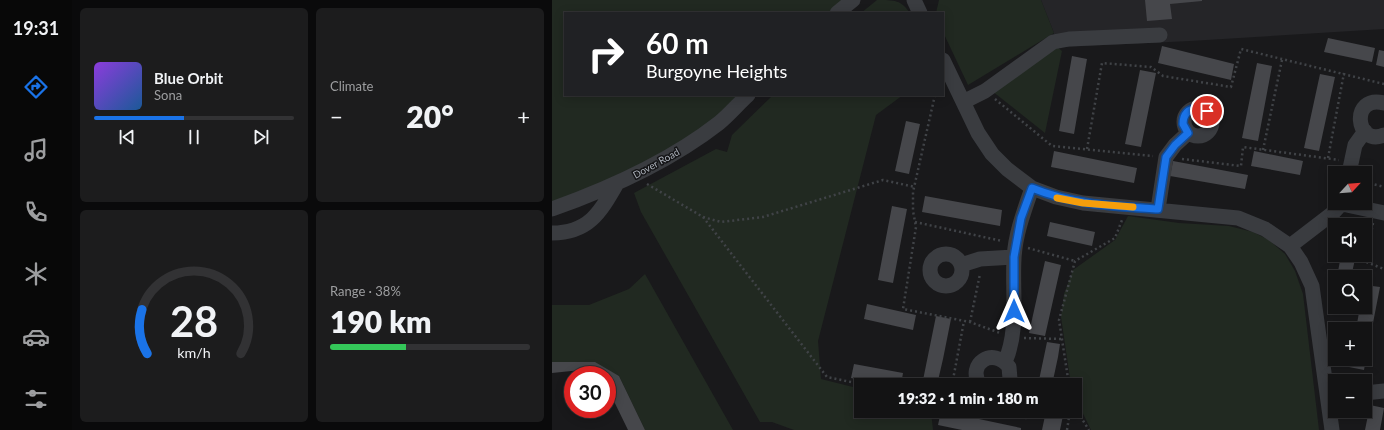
<!DOCTYPE html>
<html lang="en">
<head>
<meta charset="utf-8">
<style>
	:root { --surface:#131314; --page:#1c1c1d; --text:#f1f3f6; --muted:#9d9ea0; --line:#323234; --accent:#1a73e8 }
	body { margin:0; font-family:Lato,sans-serif; background:var(--page); color:var(--text); height:100vh; display:flex; flex-direction:column; font-size:15px; white-space:nowrap }
	* { box-sizing:border-box; margin:0 }
	p { font-size:13px; color:var(--muted) }
	.icon { flex:none; width:22px; height:22px; fill:none; stroke:currentColor; stroke-width:2; stroke-linecap:round; stroke-linejoin:round }
	.map { position:relative; flex:1; overflow:hidden }
	.sheet { display:flex; flex-direction:column; gap:8px; padding:8px; background:#0a0a0b; width:480px }
	.sheet>* { flex:none }
	.banner { position:absolute; left:12px; top:12px; width:380px; height:84px; border-radius:0px; box-shadow:0 2px 10px #0003,0 0 0 1px var(--line); background:#202124; color:#fff; overflow:hidden }
	.needle { width:26px; rotate:64deg }
	.fabs { position:absolute; left:776px; top:166px; display:grid; gap:8px }
	.fabs a { display:grid; place-items:center; width:44px; height:44px; border-radius:0px; background:var(--surface); box-shadow:0 2px 10px #0003,0 0 0 1px var(--line); font-size:20px }
	.speed { position:absolute; left:12px; top:366px; display:flex; gap:8px; font-size:20px; font-weight:700; text-align:center }
	.speed>* { display:grid; place-content:center; width:52px; height:52px; border-radius:50%; background:var(--surface); box-shadow:0 2px 10px #0003,0 0 0 1px var(--line); line-height:1 }
	.speed .limit { border:6px solid #d22; background:#fff; color:#111 }
	.pin { position:absolute; display:grid; place-items:center; width:34px; height:34px; color:#fff; margin:-17px; border:2px solid #fff; border-radius:50%; box-shadow:0 1px 4px #0007 }
	.me { position:absolute; width:44px; margin:-22px; rotate:0deg; stroke-linejoin:round; filter:drop-shadow(0 0 3px #0008) }
	.turn { display:flex; align-items:center; gap:14px; height:84px; padding:0 16px; font-size:18px }
	.turn .icon { width:52px; height:52px; stroke-width:2.5 }
	.turn b { display:block; font-size:28px; line-height:34px }
	.big { font-size:30px; font-weight:800; line-height:1.1 }
	.sheet .widget { flex:1; display:flex; flex-direction:column; justify-content:center; gap:6px; min-width:0; padding:0 14px; border-radius:6px; background:var(--page) }
	.sheet .dial { align-items:center; gap:0 }
	.dial svg { height:104px; overflow:visible; fill:none; stroke:var(--line); stroke-width:7; stroke-linecap:round; text-anchor:middle }
	.dial text { fill:var(--text); stroke:none }
	.song { display:flex; align-items:center; gap:12px }
	.cover { width:48px; height:48px; border-radius:6px; background:linear-gradient(135deg,hsl(270 70% 55%),hsl(210 70% 35%)) }
	.played { height:4px; border-radius:2px; background:linear-gradient(90deg,var(--accent) 45%,var(--line) 45%) }
	.keys { display:flex; justify-content:space-around; direction:ltr }
	.heat { display:flex; justify-content:space-between; align-items:center; font-size:22px; direction:ltr }
	.charge { height:6px; border-radius:3px; background:linear-gradient(90deg,#34c759 38%,var(--line) 0) }
	.sheet .tiles { flex:1; display:grid; gap:8px; grid-template-columns:repeat(2,1fr) }
	.trip { position:absolute; left:302px; top:378px; width:228px; height:40px; border-radius:0px; background:var(--surface); box-shadow:0 2px 10px #0003,0 0 0 1px var(--line); font-weight:800; line-height:40px; text-align:center }
	main { display:flex; flex:1; min-height:0 }
	.tabs { display:flex; flex-direction:column; width:72px; justify-content:space-around; align-items:center; background:#080808; color:var(--muted) }
	.tabs .icon { width:28px; height:28px }
	.tabs .current { color:var(--accent) }
	.tabs b { font-size:18px; color:var(--text) }
	.map>svg:first-child { display:block }
</style>
</head>
<body>
<main>
<nav class="tabs">
<b>19:31</b>
<svg class="icon current" aria-label="directions" viewBox="0 0 24 24"><path d="M12 3l9 9-9 9-9-9zM9 14v-3h6M13 9l2 2-2 2"/></svg>
<svg class="icon" aria-label="music" viewBox="0 0 24 24"><path d="M9 18V5l10-2v13"/><circle cx="6" cy="18" r="3"/><circle cx="16" cy="16" r="3"/></svg>
<svg class="icon" aria-label="phone" viewBox="0 0 24 24"><path d="M5 4h4l2 5-3 2q2 4 5 5l2-3 5 2v4C11 20 4 13 5 4z"/></svg>
<svg class="icon" aria-label="climate" viewBox="0 0 24 24"><path d="M12 3v18M4 7l16 10M4 17L20 7"/></svg>
<svg class="icon" aria-label="car" viewBox="0 0 24 24"><path d="M5 17H2v-5l4-1 3-4h7l3 4 3 1v5h-3M9 17h6M6 11h13"/><circle cx="7" cy="17" r="2"/><circle cx="17" cy="17" r="2"/></svg>
<svg class="icon" aria-label="filters" viewBox="0 0 24 24"><path d="M4 7h16M4 17h16"/><circle cx="9" cy="7" r="2"/><circle cx="15" cy="17" r="2"/></svg>
</nav>
<section class="sheet">
<div class="tiles">
<div class="widget">
<div class="song"><i class="cover"></i><div><b>Blue Orbit</b><p>Sona</p></div></div>
<div class="played"></div>
<div class="keys"><svg class="icon" aria-label="previous" viewBox="0 0 24 24"><path d="M18 5L8 12l10 7zM5 5v14"/></svg><svg class="icon" aria-label="pause" viewBox="0 0 24 24"><path d="M8 5v14M16 5v14"/></svg><svg class="icon" aria-label="next" viewBox="0 0 24 24"><path d="M6 5l10 7-10 7zM19 5v14"/></svg></div>
</div>
<div class="widget"><p>Climate</p>
<div class="heat"><a>−</a><b class="big">20°</b><a>+</a></div>
</div>
<div class="widget dial"><svg viewBox="0 0 100 80">
<path d="M14 69A42 42 0 1 1 86 69"/>
<path d="M14 69A42 42 0 0 1 10 35" stroke="#1a73e8"/>
<text x="50" y="56" font-size="32" font-weight="700">28</text>
<text x="50" y="72" font-size="11">km/h</text>
</svg></div>
<div class="widget"><p>Range · 38%</p><b class="big">190 km</b><div class="charge"></div></div>
</div>
</section>
<div class="map">
<svg width="832" height="430" viewBox="0 0 832 430">
	<rect width="100%" height="100%" fill="#19191b"/>
	<path fill="#252528" d="M489 0H832V29L638 41 511 47 501 42 502 33Z"/>
	<path fill="#212921" d="M0 0H301L285 13H13V95H196L156 136 0 209Z
		M325 0C343 0 349 0 358 13H309Z
		M387 0H489L502 33 416 85 391 32V13H384Z
		M504 46 510 51 493 133 440 91Z
		M221 95H351L324 115 266 341 269 379 309 389V411H379L381 430H242L220 422H208L89 212 82 193 164 149 175 152 180 135Z
		M576 216 627 223 677 226 701 232 717 240 733 254 743 271 751 294 767 430H539L523 397V385H519L509 317 512 294 521 270 563 240Z
		M93 274 181 430H93L67 376 41 362H0V305H37L77 289Z"/>
	<path fill="#46474b" d="M593 0H650V1L618 4 620 19 595 21Z
		M776 38 823 48 820 62 772 52Z
		M610 46 682 64 679 80 606 63Z
		M827 50 832 51V67L824 65Z
		M520 56 535 59 522 134 507 131Z
		M705 63 720 66 706 141 690 138Z
		M588 70 604 73 589 147 573 144Z
		M768 74 783 77 767 151 752 148Z
		M354 121 368 124 357 174 343 171Z
		M502 151 585 168 582 183 499 167Z
		M702 151 751 161 748 175 699 166Z
		M621 161 696 175 693 189 618 176Z
		M373 196 450 210 448 226 370 212Z
		M340 206 355 209 341 283 326 280Z
		M498 222 543 232 540 246 495 236Z
		M789 255H804L799 277H785Z
		M493 261 509 265 493 336 477 333Z
		M813 285 828 287 814 359 813 329H804L808 307H813Z
		M315 304 364 315 361 330 312 319Z
		M384 316 399 319 391 359 385 385H370Z
		M495 342 508 344 506 357 500 385H486Z
		M798 359H814L812 370 797 367Z
		M0 362H43L67 376 93 430H76L55 387V375H37L29 370 0 373Z
		M302 364 351 373 349 385H333L299 378Z
		M818 405 832 408 828 430H813Z
		M389 411 469 428V430H410L386 425Z
		M494 411H512L508 430H490Z"/>
	<g fill="none" stroke-linecap="round" stroke-linejoin="round">
		<path stroke="#404347" stroke-width="2.5" stroke-dasharray="2 3" stroke-linecap="butt" d="M383 95 361 192V211L364 227 351 309 418 322 448 333
			M443 99 500 146 601 156
			M535 149 550 63 599 67 611 76 679 87 689 49 832 84
			M711 150 730 60
			M776 158 792 73
			M630 159 689 166 691 147 787 160
			M813 182 832 187
			M95 184 151 217 169 222 211 217 331 180 363 187
			M151 217 275 377 313 385
			M363 222 450 241
			M821 223 814 262 832 269
			M476 248 523 261
			M418 322 428 274
			M472 338 510 339
			M400 385 412 321
			M517 385 507 320 523 261 563 238 570 220
			M523 408 537 430
			M439 411 474 418 475 411
			M515 430 518 411"/>
		<path stroke="#3a3c40" stroke-width="15" d="M362 0 368 13
			M285 13 301 0
			M391 60 426 133 440 154 455 169 480 188 504 197 531 203 686 218 713 229 738 246 749 262 760 286 780 430
			M411 102 433 91 501 42 517 39 608 35
			M832 103C798 94 803 147 832 135
			M632 122a14 14 0 1 1 28 0a14 14 0 1 1-28 0Z
			M797 173 803 145 813 131
			M790 204 832 213
			M0 209C59 188 117 162 167 123 177 115 186 104 196 95
			M606 209 614 157 623 145 636 133
			M0 233C36 233 48 213 64 185
			M738 246 781 213 790 203
			M378 270a16 16 0 1 1 32 0a16 16 0 1 1-32 0Z
			M409 265 428 259 462 257
			M453 362C467 330 460 294 462 259 463 235 472 211 480 188
			M428 385C414 364 441 346 457 367L458 379 454 385
			M813 393 832 391"/>
	</g>
	<g fill="none" stroke-linecap="round" stroke-linejoin="round">
		<g stroke="#114b97" stroke-width="10">
			<path id="route" d="M462 311V257L469 218 480 188C522 205 561 206 606 209L614 157 623 145 636 133 631 124C631 114 636 109 646 108L655 111"/>
		</g>
		<use href="#route" stroke="#1a73e8" stroke-width="7"/>
		<path stroke="#f59e0b" stroke-width="7" d="M505 198 531 203 581 207"/>
	</g>
	<g text-anchor="middle" stroke-width="3" stroke-linejoin="round" paint-order="stroke">
		<g font-size="10" fill="#acb2bb" stroke="#141416">
			<text transform="translate(104 163) rotate(-29)" y="4">Dover Road</text>
		</g>
	</g>
</svg>
<div class="fabs">
<a><svg class="needle" viewBox="-14 -14 28 28"><path d="M0-13l5 13h-10z" fill="#e53935"/><path d="M0 13l5-13h-10z" fill="#9d9ea0"/></svg></a>
<a><svg class="icon" aria-label="sound" viewBox="0 0 24 24"><path d="M4 9h4l5-4v14l-5-4H4zM17 9q2 3 0 6"/></svg></a>
<a><svg class="icon" aria-label="search" viewBox="0 0 24 24"><circle cx="10" cy="10" r="6"/><path d="M15 15l6 6"/></svg></a>
<a>+</a>
<a>−</a>
</div>
<div class="speed"><div class="limit">30</div></div>
<div class="pin" style="left:655px;top:111px;background:#d93025"><svg class="icon" aria-label="arrive" viewBox="0 0 24 24"><path d="M6 21V4h12l-3 4 3 4H6"/></svg></div>
<svg class="me" style="left:462px;top:311px" viewBox="-20 -20 40 40"><path d="M0-17L14 15 0 8-14 15z" fill="#1a73e8" stroke="#fff" stroke-width="4"/></svg>
<div class="trip">19:32 · 1 min · 180 m</div>
<div class="banner">
<div class="turn"><svg class="icon" aria-label="right" viewBox="0 0 24 24"><path d="M7 20v-9h11M14 6l5 5-5 5"/></svg><div><b>60 m</b>Burgoyne Heights</div></div>
</div>
</div>
</main>
</body>
</html>
